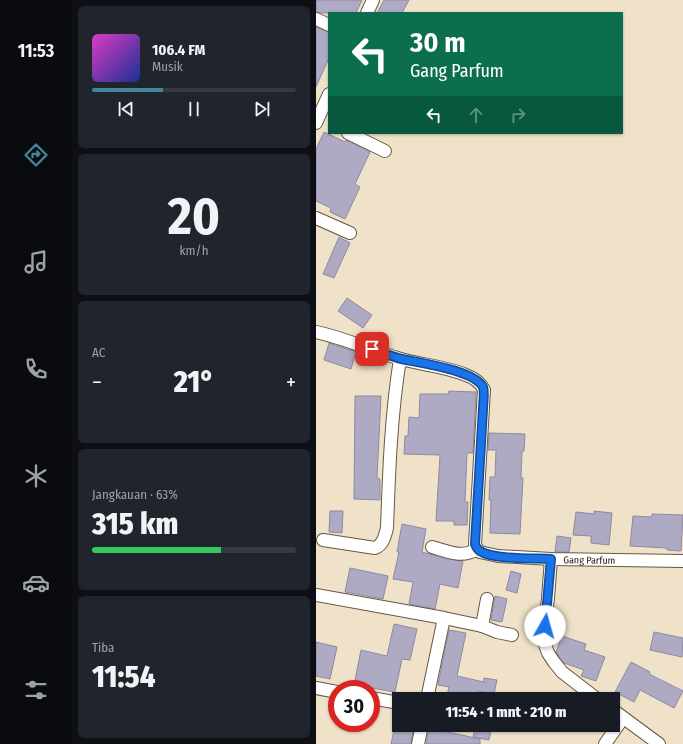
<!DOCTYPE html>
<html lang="id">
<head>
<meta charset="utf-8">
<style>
	:root { --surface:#171b24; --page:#20242c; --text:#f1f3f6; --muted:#9ea1a6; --line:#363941; --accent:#448598 }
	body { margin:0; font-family:"Fira Sans Condensed",sans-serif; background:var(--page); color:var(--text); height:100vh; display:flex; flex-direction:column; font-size:15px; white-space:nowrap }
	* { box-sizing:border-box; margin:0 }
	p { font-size:13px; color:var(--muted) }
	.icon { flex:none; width:22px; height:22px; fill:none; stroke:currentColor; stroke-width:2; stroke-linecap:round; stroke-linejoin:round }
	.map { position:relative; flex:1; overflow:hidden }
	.drawer { display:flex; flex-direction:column; gap:6px; padding:6px; background:#0d0f14; width:244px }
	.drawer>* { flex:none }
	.guide { position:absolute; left:12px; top:12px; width:295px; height:122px; border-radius:0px; box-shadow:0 1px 3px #0004; background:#0b6e4f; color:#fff; overflow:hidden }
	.speed { position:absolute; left:12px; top:680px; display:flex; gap:8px; font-size:20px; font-weight:700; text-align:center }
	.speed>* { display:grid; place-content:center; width:52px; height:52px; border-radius:50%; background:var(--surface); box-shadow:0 1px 3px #0004; line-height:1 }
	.speed .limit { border:6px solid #d22; background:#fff; color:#111 }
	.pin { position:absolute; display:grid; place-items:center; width:34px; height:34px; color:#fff; margin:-17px; border-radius:8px; box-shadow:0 2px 6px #0006 }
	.me { position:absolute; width:44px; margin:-22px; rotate:7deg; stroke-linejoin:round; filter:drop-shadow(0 0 3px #0008) }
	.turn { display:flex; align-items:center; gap:14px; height:84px; padding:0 16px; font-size:18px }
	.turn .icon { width:52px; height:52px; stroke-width:2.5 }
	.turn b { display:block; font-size:28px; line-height:34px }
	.lanes { display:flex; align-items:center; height:38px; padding:0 16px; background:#0003; justify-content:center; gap:20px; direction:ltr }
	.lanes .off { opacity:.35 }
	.big { font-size:30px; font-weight:800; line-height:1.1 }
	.drawer .card { flex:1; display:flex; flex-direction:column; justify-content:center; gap:6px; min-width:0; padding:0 14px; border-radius:6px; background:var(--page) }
	.drawer .dial { align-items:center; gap:0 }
	.dial b { font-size:52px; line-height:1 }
	.song { display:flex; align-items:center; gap:12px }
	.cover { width:48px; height:48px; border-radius:6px; background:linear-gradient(135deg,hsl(310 70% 55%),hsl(230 70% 35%)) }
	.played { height:4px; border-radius:2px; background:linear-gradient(90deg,var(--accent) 35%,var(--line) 35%) }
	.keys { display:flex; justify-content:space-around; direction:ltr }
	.heat { display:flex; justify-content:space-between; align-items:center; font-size:22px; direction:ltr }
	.charge { height:6px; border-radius:3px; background:linear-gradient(90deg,#34c759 63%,var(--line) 0) }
	.trip { position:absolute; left:76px; top:692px; width:228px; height:40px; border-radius:0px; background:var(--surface); box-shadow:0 1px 3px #0004; font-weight:800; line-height:40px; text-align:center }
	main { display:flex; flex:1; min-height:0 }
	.menu { display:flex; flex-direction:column; width:72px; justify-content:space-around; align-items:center; background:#090b0e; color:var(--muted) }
	.menu .icon { width:28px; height:28px }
	.menu .selected { color:var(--accent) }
	.menu b { font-size:18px; color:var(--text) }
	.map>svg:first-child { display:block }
</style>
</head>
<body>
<main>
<nav class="menu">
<b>11:53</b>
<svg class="icon selected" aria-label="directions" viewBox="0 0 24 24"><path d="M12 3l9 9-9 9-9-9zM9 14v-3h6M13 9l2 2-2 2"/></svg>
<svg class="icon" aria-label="music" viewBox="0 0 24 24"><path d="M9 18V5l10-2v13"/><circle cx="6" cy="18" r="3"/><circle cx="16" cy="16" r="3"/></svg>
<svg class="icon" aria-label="phone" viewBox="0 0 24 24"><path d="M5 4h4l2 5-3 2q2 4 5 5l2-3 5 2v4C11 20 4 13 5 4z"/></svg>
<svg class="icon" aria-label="climate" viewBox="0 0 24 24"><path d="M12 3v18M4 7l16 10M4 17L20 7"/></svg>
<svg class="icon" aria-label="car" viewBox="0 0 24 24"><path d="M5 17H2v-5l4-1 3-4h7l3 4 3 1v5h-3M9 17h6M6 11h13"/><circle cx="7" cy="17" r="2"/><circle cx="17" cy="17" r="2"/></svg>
<svg class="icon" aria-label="filters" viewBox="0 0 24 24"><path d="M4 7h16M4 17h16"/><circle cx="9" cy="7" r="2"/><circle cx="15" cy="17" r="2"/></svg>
</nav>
<section class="drawer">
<div class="card">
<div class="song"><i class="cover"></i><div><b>106.4 FM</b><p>Musik</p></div></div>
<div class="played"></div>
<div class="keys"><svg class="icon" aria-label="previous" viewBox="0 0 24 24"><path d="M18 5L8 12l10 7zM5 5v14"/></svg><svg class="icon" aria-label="pause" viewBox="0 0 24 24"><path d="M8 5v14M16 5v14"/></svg><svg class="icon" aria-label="next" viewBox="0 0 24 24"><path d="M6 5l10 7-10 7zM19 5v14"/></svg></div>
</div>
<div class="card dial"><b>20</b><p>km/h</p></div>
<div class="card"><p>AC</p>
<div class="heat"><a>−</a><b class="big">21°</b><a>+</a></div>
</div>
<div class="card"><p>Jangkauan · 63%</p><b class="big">315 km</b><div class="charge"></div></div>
<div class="card"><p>Tiba</p><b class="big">11:54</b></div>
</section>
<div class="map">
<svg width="367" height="744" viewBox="0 0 367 744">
	<rect width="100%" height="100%" fill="#f0e2c9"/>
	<path fill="#aeaac4" stroke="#8d89a2" d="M0 0H46L40 13H5L0 12Z
		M68 0H93L86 13H61Z
		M0 27 13 32V58L0 87Z
		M8 132 29 142 30 140 54 152 39 184 44 187 29 219 14 212 15 208 0 201V149Z
		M23 237 34 243 18 278 7 274Z
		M31 298 56 315 47 328 22 311Z
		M13 343 40 352 35 369 8 360Z
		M133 391 160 392 157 453H151L149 502H152L151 525H138V521H120L124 455 88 454 89 436H92L93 417 103 418 104 394H132Z
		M39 396H65L61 478 64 479V500L38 499Z
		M173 433 209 434 208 451H206L205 478H207L204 534 174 533 175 500H173L174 477H179L180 450H172Z
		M14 511H27L26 533 13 532Z
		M278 511 296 513 293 545 275 543V536L257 535 260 512 278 514Z
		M336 514 367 515 365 551 351 550V548L314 546 317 516 336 517Z
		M86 524 110 529 106 552 131 559 147 561 142 588 124 584 119 609 93 604 97 582 77 579 83 552H81Z
		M241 536 255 538 253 552H239Z
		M34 568 72 576 67 599 29 592Z
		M195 571 205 574 201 593 190 590Z
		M179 596 191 599 186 622 175 620Z
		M78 624 101 629 94 660 86 659 79 692 38 685 45 650 71 656Z
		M133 630 150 633 141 676 168 682V678L181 680 178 694 162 691 160 699H130L133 687 122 685Z
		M338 632 367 638 366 657 334 650Z
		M246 636 270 644 268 650 289 657 280 681 265 676 268 670 248 663 244 658 240 652Z
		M0 642 21 647 14 679 0 676Z
		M315 662 334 672 333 674 367 691 358 708 324 690 318 702 299 692Z
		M79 725H98L95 744H75Z
		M160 725H176L173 740 157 737Z
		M113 728 164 739V744H110Z"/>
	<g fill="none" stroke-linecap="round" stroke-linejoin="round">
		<g stroke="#655843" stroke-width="14">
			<g id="street">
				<path d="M51 13 57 0"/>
				<path d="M0 19 13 25"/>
				<path d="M0 123 13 94"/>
				<path d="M32 133 69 151"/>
				<path d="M0 218 34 233"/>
				<path id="s1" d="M0 332C29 338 56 351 85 359 106 365 129 366 150 375 158 378 165 383 168 390L159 544 161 549 164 552 182 556 235 559 367 561"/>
				<path d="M7 540 59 548C67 545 69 536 71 528 73 471 75 415 84 359"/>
				<path d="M116 547C131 551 146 559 161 549"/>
				<path d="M235 559 232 598 227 639 232 653 238 662 246 672 281 699"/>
				<path d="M0 595 128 618 166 626 181 632 196 635"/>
				<path d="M166 626 171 599"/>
				<path d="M0 688 21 692"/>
				<path d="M55 698 83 703"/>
				<path d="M111 699 128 618"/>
				<path d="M297 710 343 744"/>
				<path d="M102 744 106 725"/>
				<path d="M289 744 307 718"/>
			</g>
		</g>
		<use href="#street" stroke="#fff" stroke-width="12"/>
	</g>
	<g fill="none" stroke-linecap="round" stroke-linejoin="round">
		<g stroke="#114b97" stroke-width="10">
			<path id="route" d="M56 349C66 352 76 357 86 359 104 363 158 370 167 387 169 393 167 403 167 409L159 544C160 547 161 549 164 551 178 560 218 558 235 559L229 626"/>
		</g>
		<use href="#route" stroke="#1a73e8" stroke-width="7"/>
	</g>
	<g text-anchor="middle" stroke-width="4" stroke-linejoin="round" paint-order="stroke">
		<g font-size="10" fill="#1d180f" stroke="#f0e2c9">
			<text dy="4" stroke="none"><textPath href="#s1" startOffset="454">Gang Parfum</textPath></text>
		</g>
	</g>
</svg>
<div class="speed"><div class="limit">30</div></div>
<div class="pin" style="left:56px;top:349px;background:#d93025"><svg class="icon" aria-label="arrive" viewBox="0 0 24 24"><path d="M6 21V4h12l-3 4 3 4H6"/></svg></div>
<svg class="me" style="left:229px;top:626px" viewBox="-20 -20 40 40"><circle r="19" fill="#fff"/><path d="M0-13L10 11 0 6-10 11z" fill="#1a73e8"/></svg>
<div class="trip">11:54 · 1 mnt · 210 m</div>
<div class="guide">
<div class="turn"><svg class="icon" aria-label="left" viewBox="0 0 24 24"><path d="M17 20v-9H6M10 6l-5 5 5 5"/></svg><div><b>30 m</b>Gang Parfum</div></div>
<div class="lanes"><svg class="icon" aria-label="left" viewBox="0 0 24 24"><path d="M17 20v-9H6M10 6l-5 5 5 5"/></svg><svg class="icon off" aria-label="ahead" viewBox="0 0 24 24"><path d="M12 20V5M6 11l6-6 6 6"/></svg><svg class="icon off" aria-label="right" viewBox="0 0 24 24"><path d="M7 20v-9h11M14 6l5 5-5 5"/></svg></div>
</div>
</div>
</main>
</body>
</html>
